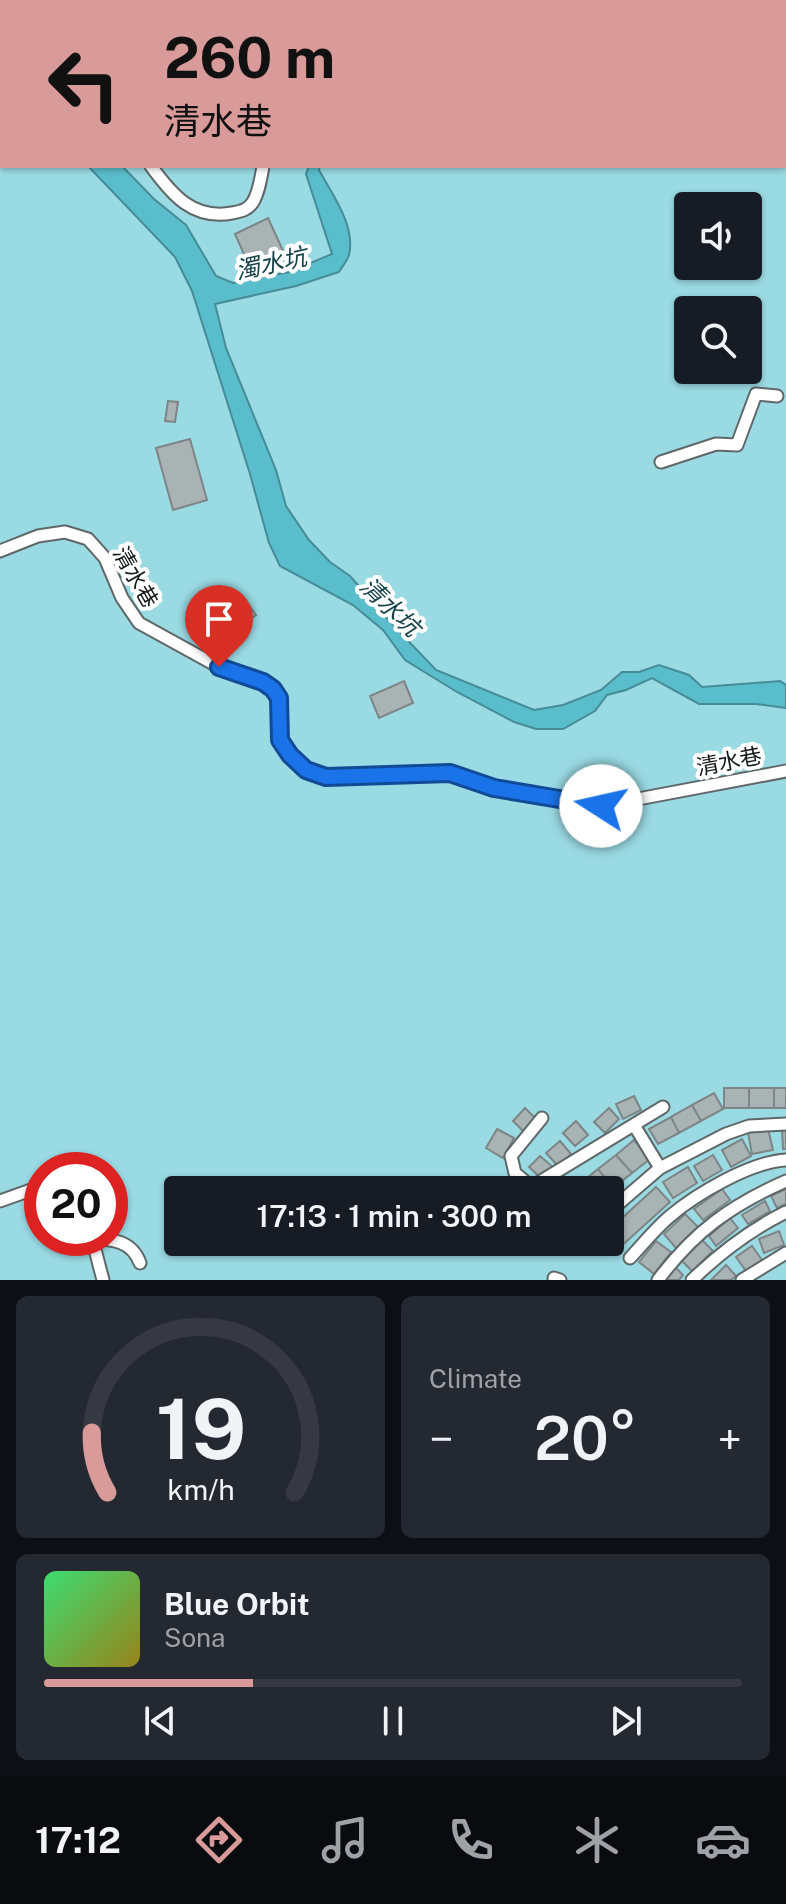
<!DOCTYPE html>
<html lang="en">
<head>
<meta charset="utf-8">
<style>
	:root { --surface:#171b24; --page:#242831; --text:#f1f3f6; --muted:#9ea1a6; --line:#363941; --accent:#d99a9a }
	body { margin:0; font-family:"Public Sans","Noto Sans TC",sans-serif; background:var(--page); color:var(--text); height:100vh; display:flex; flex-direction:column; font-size:30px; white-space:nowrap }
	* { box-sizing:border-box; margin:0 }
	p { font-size:26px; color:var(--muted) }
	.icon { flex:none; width:44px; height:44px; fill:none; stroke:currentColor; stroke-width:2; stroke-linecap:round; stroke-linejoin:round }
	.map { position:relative; height:1280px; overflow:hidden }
	.details { display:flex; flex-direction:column; gap:16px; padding:16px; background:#0d0f14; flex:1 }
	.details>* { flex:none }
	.guide { position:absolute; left:0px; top:0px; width:786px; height:168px; box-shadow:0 2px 6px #0004; background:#d99a9a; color:#111; overflow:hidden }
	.fabs { position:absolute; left:674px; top:192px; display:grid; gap:16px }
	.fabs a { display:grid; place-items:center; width:88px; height:88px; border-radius:8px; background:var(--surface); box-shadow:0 2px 6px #0004; font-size:40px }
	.speed { position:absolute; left:24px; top:1152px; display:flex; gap:16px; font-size:40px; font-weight:700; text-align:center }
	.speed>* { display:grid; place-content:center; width:104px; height:104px; border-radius:50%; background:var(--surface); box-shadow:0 2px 6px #0004; line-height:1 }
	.speed .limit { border:12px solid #d22; background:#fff; color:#111 }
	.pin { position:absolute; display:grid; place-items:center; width:68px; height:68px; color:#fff; margin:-82px -34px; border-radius:50% 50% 50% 0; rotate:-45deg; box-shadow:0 0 8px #0007 }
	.pin .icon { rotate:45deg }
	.me { position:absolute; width:88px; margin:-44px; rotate:280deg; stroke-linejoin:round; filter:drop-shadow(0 0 6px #0008) }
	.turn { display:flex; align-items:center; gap:28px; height:168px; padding:0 32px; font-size:36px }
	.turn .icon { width:104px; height:104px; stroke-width:2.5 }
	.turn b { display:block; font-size:56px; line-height:68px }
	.big { font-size:60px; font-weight:600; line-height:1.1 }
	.details .card { flex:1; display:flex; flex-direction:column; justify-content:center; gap:12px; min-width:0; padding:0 28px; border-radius:12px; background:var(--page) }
	.details .dial { align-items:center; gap:0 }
	.dial svg { height:208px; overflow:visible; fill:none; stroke:var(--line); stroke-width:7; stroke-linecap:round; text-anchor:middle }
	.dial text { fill:var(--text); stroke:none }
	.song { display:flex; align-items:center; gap:24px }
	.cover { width:96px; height:96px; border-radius:12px; background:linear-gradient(135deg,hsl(140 70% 55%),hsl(50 70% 35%)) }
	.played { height:8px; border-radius:4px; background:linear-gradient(90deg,var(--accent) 30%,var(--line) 30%) }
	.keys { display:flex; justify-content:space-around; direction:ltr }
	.heat { display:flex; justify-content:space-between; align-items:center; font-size:44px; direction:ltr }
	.details .tiles { flex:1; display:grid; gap:16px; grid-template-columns:1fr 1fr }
	.card:last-child { grid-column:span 2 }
	.trip { position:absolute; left:164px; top:1176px; width:460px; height:80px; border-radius:8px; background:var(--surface); box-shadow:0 2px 6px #0004; font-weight:600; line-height:80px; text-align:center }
	.menu { display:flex; height:128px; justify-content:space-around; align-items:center; background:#090b0e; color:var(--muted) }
	.menu .icon { width:56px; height:56px }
	.menu .active { color:var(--accent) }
	.menu b { font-size:36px; color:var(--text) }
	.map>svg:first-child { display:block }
</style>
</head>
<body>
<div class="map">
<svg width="786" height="1280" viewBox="0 0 786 1280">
	<rect width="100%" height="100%" fill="#d8e1e3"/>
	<path fill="#9adae3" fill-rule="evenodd" d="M0 0H786V1280H0ZM2 2H784V166H2ZM688 206H748V266H688ZM688 310H748V370H688ZM42 1170H110V1238H42ZM178 1190H610V1242H178Z"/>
	<path fill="#5abdcb" stroke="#468c96" stroke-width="2" d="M88 166H122L154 199 186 225 216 276 233 283 289 272 332 254 306 174 309 166H320L319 170C332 194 356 226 349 255 347 261 342 267 339 272L296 286 215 304 226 348 276 470 286 506 309 540 330 562 350 576 395 627 436 670 534 710 563 705 601 690 622 672H639L659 665 689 675 702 687 780 681 786 685V708L756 704H699L652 678 626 690 607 695 595 711 563 729H536L514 722 457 692 405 660 383 630 353 605 280 566 269 543 250 474 192 291 175 257Z"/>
	<path fill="#aab3b4" stroke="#7d8586" stroke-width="2" d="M268 218 285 255 251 270 235 234Z
		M168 401 178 402 175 422 165 421Z
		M190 439 207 500 173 510 156 448Z
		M246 601 256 615 242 625 232 611Z
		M404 681 413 703 379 718 370 696Z
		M724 1088H749V1108H724Z
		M749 1088H774V1108H749Z
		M774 1088H786V1108H774Z
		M714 1093 723 1109 701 1121 692 1105Z
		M634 1096 641 1110 623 1119 616 1104Z
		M692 1105 701 1121 679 1133 671 1117Z
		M525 1108 536 1119 524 1132 513 1121Z
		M609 1108 619 1119 605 1133 594 1122Z
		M671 1117 679 1133 658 1144 649 1129Z
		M576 1121 588 1135 575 1146 563 1133Z
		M497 1129 514 1138 503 1158 486 1148Z
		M768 1129 773 1150 752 1154 748 1133Z
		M782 1129H786V1149H783Z
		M742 1139 751 1156 731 1167 722 1150Z
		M634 1140 650 1159 632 1173 616 1155Z
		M560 1141 571 1154 558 1166 546 1153Z
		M616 1155 632 1173 613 1188 598 1169Z
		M713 1155 722 1170 703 1181 694 1166Z
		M540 1156 554 1168 543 1180 529 1167Z
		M688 1167 697 1183 673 1198 663 1182Z
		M598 1169 613 1188 610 1191 585 1190 580 1184Z
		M656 1187 670 1202 618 1249 610 1241V1229Z
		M722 1189 730 1200 703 1220 694 1209Z
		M786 1189V1204L777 1208 771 1196Z
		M765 1201 770 1211 748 1224 742 1215Z
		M685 1214 698 1227 676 1248 664 1234Z
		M730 1218 738 1228 716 1246 709 1236Z
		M779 1231 784 1245 764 1253 759 1239Z
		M702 1240 713 1251 692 1271 681 1260Z
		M656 1241 671 1252 654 1274 639 1262Z
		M752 1246 762 1260 746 1271 736 1257Z
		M726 1265 736 1276 731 1280H711Z
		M674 1266 683 1275 679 1280H661Z"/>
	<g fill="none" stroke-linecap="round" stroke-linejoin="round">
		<g stroke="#5f6869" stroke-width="15">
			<path id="minor" d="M394 2 398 0
				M0 42H2
				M151 166C172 195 193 220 232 213 241 211 248 210 253 202 259 192 261 178 263 166
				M661 462 716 444 737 445 756 394 777 396
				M0 551 38 536 65 532 88 539 105 558 122 598 139 623 219 667 263 682 273 689 279 698 280 740 290 755 306 770 326 777 450 773 494 788 601 806 786 771
				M634 1125 660 1168
				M533 1186 663 1107
				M535 1190 515 1173 511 1156 542 1118
				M0 1201 42 1186
				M610 1211 660 1168 726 1134 749 1126 786 1124
				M92 1238 103 1280
				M92 1239C113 1239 132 1241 140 1263
				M630 1258C643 1244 655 1229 669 1217 696 1194 750 1162 786 1160
				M554 1278 560 1280
				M658 1280C694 1232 731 1205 786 1181
				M692 1280C721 1252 750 1230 786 1212
				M742 1280 786 1253"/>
		</g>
		<use href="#minor" stroke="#fff" stroke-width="11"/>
	</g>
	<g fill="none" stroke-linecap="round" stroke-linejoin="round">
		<g stroke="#114b97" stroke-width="20">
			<path id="route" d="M219 667 263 682 273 689 279 698 280 740 290 755 306 770 326 777 450 773 494 788 601 806"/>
		</g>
		<use href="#route" stroke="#1a73e8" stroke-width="14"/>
	</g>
	<g text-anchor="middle" stroke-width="8" stroke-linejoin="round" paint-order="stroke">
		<g font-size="22" fill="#16191a" stroke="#fff">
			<text transform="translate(136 577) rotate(60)" y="8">清水巷</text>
			<text transform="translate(729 761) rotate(-11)" y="8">清水巷</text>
		</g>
		<g font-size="24" font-style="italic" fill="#154249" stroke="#fff">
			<text transform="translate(271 264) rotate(-12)" y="8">濁水坑</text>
			<text transform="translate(390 607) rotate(44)" y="8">清水坑</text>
		</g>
	</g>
</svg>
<div class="fabs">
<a><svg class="icon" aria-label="sound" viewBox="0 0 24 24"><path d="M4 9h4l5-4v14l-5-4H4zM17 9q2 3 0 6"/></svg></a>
<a><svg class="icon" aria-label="search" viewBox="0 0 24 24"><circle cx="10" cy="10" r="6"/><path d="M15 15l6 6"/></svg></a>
</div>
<div class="speed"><div class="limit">20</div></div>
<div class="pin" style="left:219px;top:667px;background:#d93025"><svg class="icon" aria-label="arrive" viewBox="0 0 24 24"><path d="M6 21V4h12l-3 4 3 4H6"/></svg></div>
<svg class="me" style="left:601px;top:806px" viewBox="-20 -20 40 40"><circle r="19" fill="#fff"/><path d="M0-13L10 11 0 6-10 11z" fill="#1a73e8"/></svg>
<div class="trip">17:13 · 1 min · 300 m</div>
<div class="guide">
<div class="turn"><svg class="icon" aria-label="left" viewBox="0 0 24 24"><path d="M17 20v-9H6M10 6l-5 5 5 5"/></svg><div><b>260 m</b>清水巷</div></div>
</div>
</div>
<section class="details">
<div class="tiles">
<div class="card dial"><svg viewBox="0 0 100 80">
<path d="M14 69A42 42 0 1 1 86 69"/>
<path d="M14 69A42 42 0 0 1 8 46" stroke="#d99a9a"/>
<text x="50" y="56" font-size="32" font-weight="700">19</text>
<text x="50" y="72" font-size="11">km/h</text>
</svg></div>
<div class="card"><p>Climate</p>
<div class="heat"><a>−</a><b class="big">20°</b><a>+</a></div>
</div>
<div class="card">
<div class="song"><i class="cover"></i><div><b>Blue Orbit</b><p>Sona</p></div></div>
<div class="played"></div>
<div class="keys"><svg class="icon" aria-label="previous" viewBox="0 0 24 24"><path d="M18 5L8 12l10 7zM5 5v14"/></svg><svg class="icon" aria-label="pause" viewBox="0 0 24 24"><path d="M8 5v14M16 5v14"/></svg><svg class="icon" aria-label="next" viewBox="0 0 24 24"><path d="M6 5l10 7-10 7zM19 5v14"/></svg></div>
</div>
</div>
</section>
<nav class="menu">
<b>17:12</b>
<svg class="icon active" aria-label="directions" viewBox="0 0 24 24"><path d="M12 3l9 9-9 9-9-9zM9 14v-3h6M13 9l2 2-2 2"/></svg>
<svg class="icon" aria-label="music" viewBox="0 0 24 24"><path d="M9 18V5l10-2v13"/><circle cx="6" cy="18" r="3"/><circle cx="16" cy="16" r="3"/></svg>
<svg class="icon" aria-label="phone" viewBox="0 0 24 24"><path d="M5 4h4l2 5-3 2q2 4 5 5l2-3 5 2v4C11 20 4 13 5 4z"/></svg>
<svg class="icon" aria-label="climate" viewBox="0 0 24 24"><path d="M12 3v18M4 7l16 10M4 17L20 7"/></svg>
<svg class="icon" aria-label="car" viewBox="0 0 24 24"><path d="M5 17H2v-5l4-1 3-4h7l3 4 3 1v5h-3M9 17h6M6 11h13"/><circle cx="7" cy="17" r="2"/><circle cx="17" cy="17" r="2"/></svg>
</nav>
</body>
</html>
